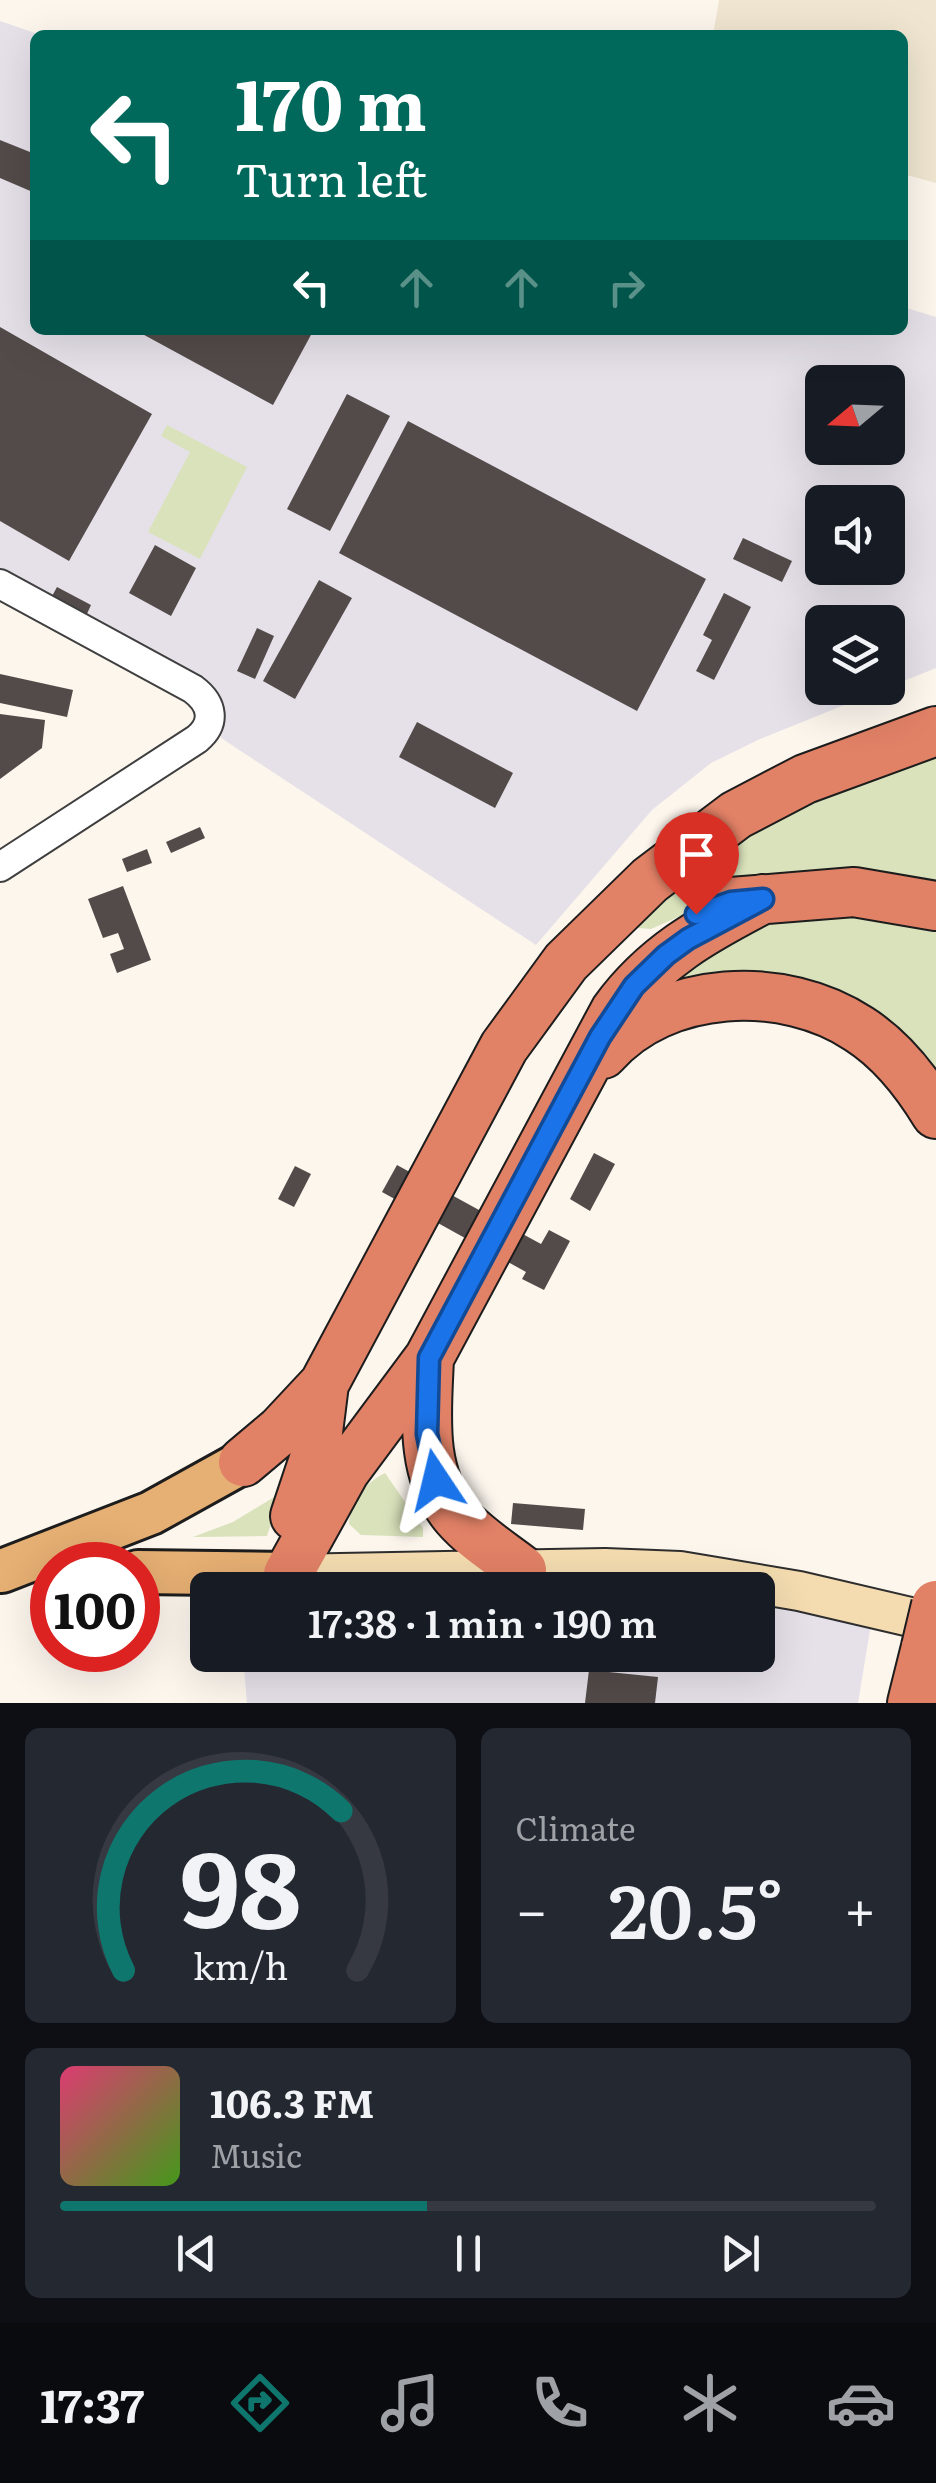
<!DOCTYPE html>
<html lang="en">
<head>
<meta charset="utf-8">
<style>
	:root { --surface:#171b24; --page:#242831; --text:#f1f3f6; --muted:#9ea1a6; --line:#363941; --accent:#0f766e }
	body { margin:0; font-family:Literata,serif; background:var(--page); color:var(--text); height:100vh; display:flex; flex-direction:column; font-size:38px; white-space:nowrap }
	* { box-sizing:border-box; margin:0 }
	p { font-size:32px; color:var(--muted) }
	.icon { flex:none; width:55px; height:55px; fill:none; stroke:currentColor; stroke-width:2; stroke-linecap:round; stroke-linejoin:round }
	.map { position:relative; height:1703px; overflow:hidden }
	.panel { display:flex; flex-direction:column; gap:25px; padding:25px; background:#0d0f14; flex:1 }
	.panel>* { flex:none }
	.hud { position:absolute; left:30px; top:30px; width:878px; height:305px; border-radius:15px; box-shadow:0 10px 40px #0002; background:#00695c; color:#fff; overflow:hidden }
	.needle { width:65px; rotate:251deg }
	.controls { position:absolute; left:805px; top:365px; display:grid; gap:20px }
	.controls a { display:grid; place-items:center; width:100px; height:100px; border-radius:15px; background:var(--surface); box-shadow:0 10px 40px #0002; font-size:50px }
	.speed { position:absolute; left:30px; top:1542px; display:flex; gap:20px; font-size:50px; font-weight:700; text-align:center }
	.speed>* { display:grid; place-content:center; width:130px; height:130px; border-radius:50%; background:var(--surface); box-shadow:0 10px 40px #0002; line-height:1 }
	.speed .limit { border:15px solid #d22; background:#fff; color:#111 }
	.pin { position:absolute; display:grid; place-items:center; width:85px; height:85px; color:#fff; margin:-102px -42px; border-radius:50% 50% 50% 0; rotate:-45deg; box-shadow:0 0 10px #0007 }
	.pin .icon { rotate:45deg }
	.me { position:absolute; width:110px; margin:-55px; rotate:350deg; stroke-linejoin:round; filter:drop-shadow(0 0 8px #0008) }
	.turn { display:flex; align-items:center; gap:35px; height:210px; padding:0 40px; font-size:45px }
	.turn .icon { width:130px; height:130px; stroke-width:2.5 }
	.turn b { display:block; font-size:70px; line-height:85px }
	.lanes { display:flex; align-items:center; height:95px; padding:0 40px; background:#0003; justify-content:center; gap:50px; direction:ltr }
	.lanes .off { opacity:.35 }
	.big { font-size:75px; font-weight:600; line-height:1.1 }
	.panel .widget { flex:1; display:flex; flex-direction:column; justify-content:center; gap:15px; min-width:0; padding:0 35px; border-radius:15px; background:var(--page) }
	.panel .dial { align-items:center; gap:0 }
	.dial svg { height:260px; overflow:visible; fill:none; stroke:var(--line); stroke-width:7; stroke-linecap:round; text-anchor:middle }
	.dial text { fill:var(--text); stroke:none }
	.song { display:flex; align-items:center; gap:30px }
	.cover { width:120px; height:120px; border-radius:15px; background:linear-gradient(135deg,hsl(340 70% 55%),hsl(100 70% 35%)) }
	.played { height:10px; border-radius:5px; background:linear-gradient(90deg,var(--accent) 45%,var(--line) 45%) }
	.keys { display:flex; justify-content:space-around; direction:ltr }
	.heat { display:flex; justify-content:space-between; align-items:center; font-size:55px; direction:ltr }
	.panel .tiles { flex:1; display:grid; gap:25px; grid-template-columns:1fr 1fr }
	.widget:last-child { grid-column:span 2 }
	.trip { position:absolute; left:190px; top:1572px; width:585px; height:100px; border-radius:15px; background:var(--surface); box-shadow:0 10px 40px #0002; font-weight:600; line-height:100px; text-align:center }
	.menu { display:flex; height:160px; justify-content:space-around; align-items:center; background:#090b0e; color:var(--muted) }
	.menu .icon { width:70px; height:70px }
	.menu .selected { color:var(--accent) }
	.menu b { font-size:45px; color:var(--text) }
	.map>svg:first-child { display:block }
</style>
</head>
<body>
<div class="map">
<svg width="936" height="1703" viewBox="0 0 936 1703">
	<rect width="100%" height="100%" fill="#fcf6ed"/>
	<path fill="#e6e1e9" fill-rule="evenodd" d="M0 21 41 35H35V330H902L903 307 936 317V668L760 739 711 763 652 810 536 945 221 738 223 712 0 571ZM822 382H888V448H822ZM822 502H888V568H822ZM822 622H888V688H822Z
		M758 1601 871 1624 858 1703H247L243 1655H758Z"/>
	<path fill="#efe5d0" d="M719 0H936V183L903 174 902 35H713Z"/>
	<path fill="#d9e2bb" d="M167 425 247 467 200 559 148 532 190 452 161 436Z
		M936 747V894L725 896 651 929 638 928 635 924 711 846Z
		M801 912 936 922V1089L893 1036 639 996 686 951Z
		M385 1473 423 1528V1537L361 1535 349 1524C351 1500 364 1484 385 1473Z
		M281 1493 267 1536 193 1537 233 1522Z"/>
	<path fill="#534b4a" d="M0 140 35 154V193L0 178Z
		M0 327 152 414 69 561 0 521Z
		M135 330H306L312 333 273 405Z
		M347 394 390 416 330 531 287 509Z
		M408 421 706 579 637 711 339 553Z
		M743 538 792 561 782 582 733 559Z
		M155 545 196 568 171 616 129 593Z
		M319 580 352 598 295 699 263 681Z
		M57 587 91 605 86 616 51 598Z
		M724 593 751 607 714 680 696 671 712 640 703 635Z
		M257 628 274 636 255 679 237 671Z
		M0 674 73 690 67 717 0 703Z
		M0 714 45 720 42 748 0 779Z
		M417 722 513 773 495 808 399 757Z
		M200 827 205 838 171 853 166 842Z
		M147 849 152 863 127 872 122 859Z
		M123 886 151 960 117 973 110 954 124 949 118 933 103 938 88 899Z
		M594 1153 615 1164 590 1211 570 1199Z
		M397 1165 541 1244 549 1230 570 1241 544 1290 522 1279 526 1272 382 1192Z
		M295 1166 311 1174 294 1207 278 1199Z
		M513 1503 585 1509 583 1530 511 1524Z
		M589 1670 658 1677 655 1703H585Z"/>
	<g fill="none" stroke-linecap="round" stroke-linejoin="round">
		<g stroke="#3f3f3f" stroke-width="32">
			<path id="minor" d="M0 584 193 689C213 704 216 723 197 739L0 867"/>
		</g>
		<g stroke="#2e2e2e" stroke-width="42">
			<path id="secondary" d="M288 1574 605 1568 680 1571 799 1591 936 1623"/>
		</g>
		<g stroke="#1d1d1d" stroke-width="48">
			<path id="primary" d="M2 1571 151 1513 243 1462
				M138 1572 288 1574"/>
		</g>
		<g stroke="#1d1d1d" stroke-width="52">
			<path id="motorway" d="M731 902 854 892 936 906
				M603 1054C664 984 784 979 859 1029 892 1050 916 1081 936 1114
				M429 1358C427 1411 419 1473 456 1516 474 1537 500 1553 522 1570
				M243 1462 281 1430 324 1384 504 1047 566 962 650 880 736 815 805 779 936 731
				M295 1516 315 1456 324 1384
				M288 1574 345 1471 429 1358 615 1011C654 957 705 929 763 899
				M912 1703 926 1647"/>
		</g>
		<use href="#minor" stroke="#fff" stroke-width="28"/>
		<use href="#secondary" stroke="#f4dcb0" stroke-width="38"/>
		<use href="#primary" stroke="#e6af73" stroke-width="42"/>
		<use href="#motorway" stroke="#e18166" stroke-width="48"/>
		<g stroke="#1d1d1d" stroke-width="52" stroke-linecap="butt">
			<path id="motorway-bridge" d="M926 1647 936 1605"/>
		</g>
		<use href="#motorway-bridge" stroke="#e18166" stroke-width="48"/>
	</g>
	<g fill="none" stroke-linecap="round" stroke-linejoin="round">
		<g stroke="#114b97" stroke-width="25">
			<path id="route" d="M436 1480 427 1434 429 1358 600 1037 634 986 666 955 688 939 763 899 731 902 696 914"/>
		</g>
		<use href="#route" stroke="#1a73e8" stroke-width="18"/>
	</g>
</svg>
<div class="controls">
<a><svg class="needle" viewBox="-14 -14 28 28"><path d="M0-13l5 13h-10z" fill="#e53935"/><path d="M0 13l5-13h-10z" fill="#9ea1a6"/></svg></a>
<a><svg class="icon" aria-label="sound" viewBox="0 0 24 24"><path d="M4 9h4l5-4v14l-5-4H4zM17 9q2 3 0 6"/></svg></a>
<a><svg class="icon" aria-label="layers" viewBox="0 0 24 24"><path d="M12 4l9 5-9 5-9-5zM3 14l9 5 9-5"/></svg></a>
</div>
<div class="speed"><div class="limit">100</div></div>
<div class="pin" style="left:696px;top:914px;background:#d93025"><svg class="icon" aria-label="arrive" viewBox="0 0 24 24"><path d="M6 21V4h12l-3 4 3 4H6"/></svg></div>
<svg class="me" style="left:436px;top:1480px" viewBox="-20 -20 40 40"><path d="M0-17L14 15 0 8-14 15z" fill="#1a73e8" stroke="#fff" stroke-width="4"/></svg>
<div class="trip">17:38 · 1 min · 190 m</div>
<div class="hud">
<div class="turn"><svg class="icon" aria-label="left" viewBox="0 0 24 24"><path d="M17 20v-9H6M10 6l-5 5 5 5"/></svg><div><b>170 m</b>Turn left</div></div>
<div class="lanes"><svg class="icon" aria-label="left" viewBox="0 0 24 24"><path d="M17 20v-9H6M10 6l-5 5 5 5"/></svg><svg class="icon off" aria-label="ahead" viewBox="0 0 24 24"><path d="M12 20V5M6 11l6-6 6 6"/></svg><svg class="icon off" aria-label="ahead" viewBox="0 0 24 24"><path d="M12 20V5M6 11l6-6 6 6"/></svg><svg class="icon off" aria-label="right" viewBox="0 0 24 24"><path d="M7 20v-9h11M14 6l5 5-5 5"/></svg></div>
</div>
</div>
<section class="panel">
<div class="tiles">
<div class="widget dial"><svg viewBox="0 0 100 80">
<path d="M14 69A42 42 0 1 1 86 69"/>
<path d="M14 69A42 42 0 0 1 81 20" stroke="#0f766e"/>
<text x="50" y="56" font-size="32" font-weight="700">98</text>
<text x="50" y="72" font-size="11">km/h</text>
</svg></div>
<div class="widget"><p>Climate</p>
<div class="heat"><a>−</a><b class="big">20.5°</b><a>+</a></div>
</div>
<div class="widget">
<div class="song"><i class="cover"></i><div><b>106.3 FM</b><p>Music</p></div></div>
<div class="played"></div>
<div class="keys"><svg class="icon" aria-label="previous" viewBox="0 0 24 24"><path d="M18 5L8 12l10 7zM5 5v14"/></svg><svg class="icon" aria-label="pause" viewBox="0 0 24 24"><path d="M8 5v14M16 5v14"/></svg><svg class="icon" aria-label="next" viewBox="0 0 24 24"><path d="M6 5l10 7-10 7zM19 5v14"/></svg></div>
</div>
</div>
</section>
<nav class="menu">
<b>17:37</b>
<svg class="icon selected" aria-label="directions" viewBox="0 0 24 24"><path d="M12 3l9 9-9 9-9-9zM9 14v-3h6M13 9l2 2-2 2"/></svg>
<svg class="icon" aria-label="music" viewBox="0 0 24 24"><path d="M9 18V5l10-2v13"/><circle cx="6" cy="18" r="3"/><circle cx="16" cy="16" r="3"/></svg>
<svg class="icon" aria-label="phone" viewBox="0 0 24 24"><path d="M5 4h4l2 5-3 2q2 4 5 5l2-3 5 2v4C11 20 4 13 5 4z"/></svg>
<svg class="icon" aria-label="climate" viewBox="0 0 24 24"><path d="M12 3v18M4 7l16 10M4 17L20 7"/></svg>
<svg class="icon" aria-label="car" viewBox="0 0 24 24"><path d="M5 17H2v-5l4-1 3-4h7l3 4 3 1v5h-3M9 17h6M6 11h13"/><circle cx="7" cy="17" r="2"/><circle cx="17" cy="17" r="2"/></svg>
</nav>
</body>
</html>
